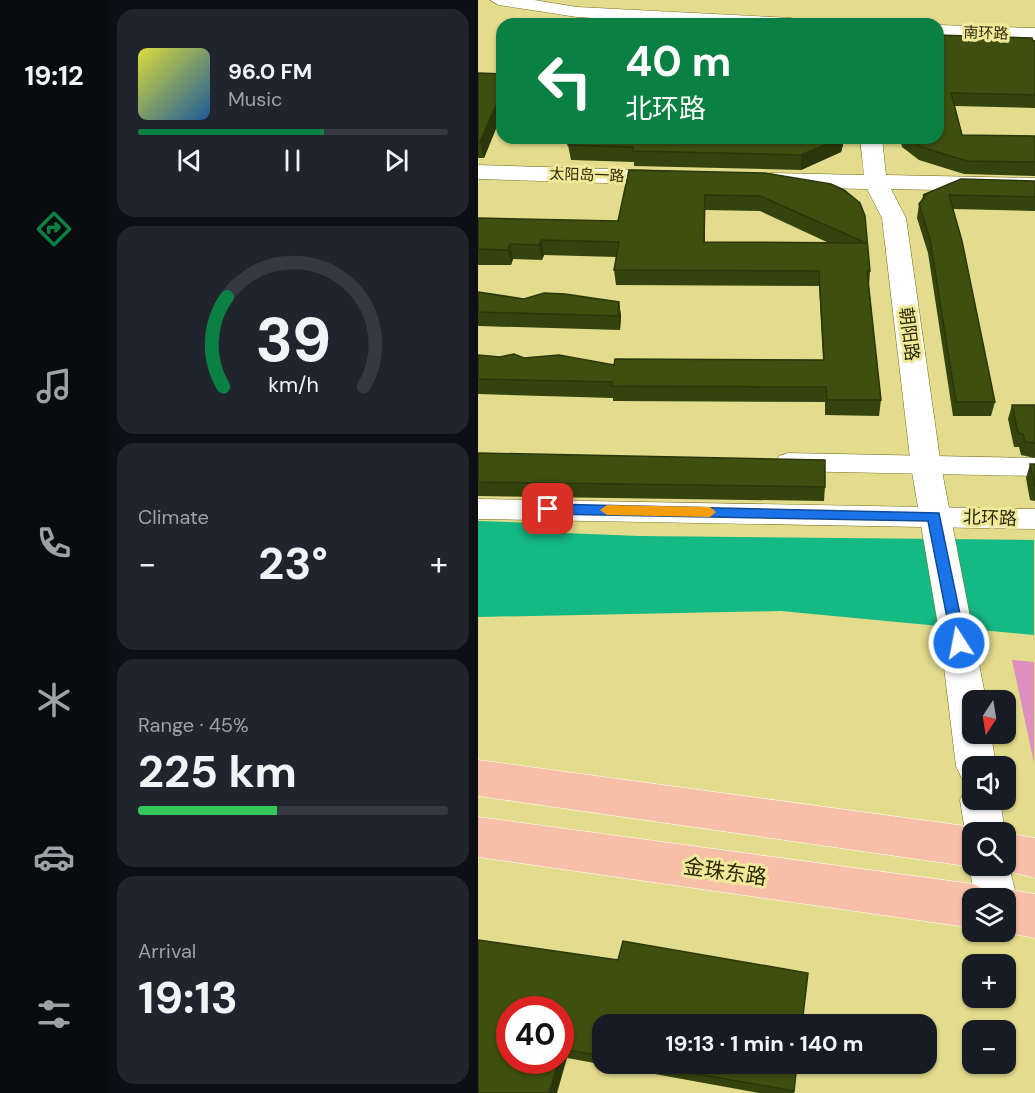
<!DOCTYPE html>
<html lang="en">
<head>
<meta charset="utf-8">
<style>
	:root { --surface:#171b24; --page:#20242c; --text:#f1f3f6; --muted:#9ea1a6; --line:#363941; --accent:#0b8043 }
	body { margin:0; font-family:"DM Sans","Noto Sans SC",sans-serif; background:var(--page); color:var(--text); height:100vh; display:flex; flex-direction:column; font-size:22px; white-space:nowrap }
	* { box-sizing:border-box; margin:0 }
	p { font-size:20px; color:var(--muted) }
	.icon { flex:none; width:33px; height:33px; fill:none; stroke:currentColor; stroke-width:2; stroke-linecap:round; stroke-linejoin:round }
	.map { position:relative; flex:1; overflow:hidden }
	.drawer { display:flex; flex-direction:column; gap:9px; padding:9px; background:#0d0f14; width:370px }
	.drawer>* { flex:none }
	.banner { position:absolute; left:18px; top:18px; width:448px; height:126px; border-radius:18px; box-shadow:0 2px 4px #0004; background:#0b8043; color:#fff; overflow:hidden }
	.needle { width:39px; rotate:192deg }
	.fabs { position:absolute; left:484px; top:690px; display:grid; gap:12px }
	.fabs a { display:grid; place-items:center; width:54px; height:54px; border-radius:12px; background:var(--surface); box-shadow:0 2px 4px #0004; font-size:30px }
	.speed { position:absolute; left:18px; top:996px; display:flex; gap:12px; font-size:30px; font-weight:700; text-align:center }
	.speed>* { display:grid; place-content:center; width:78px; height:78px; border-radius:50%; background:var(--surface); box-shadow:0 2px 4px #0004; line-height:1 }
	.speed .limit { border:9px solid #d22; background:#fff; color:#111 }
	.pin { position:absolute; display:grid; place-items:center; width:51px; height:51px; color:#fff; margin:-26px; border-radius:12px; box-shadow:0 3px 9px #0006 }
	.me { position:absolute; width:66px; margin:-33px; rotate:349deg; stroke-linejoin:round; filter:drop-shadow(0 0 4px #0008) }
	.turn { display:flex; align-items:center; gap:21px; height:126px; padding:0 30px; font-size:27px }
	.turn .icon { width:78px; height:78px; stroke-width:2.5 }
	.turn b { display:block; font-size:42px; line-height:51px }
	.big { font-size:45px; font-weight:700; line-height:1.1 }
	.drawer .card { flex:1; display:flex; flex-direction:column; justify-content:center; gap:9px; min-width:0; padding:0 21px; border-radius:18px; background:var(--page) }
	.drawer .dial { align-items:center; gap:0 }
	.dial svg { height:156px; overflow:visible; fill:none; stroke:var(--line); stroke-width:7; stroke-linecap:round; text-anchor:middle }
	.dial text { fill:var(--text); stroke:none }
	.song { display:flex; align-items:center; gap:18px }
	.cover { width:72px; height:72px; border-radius:9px; background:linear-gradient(135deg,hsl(60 70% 55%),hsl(210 70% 35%)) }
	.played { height:6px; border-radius:3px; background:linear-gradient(90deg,var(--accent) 60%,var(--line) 60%) }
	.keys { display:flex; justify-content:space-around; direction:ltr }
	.heat { display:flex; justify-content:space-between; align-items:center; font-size:33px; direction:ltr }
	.charge { height:9px; border-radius:4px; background:linear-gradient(90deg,#34c759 45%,var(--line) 0) }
	.trip { position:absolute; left:114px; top:1014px; width:345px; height:60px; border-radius:18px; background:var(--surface); box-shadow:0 2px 4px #0004; font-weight:700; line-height:60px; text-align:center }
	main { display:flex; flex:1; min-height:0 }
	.tab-bar { display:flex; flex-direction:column; width:108px; justify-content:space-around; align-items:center; background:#090b0e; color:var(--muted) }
	.tab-bar .icon { width:42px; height:42px }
	.tab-bar .on { color:var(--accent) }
	.tab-bar b { font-size:27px; color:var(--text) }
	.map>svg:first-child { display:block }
</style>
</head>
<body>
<main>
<nav class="tab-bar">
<b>19:12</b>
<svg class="icon on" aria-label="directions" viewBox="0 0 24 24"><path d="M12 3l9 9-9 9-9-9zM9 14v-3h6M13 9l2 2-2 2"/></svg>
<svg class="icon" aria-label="music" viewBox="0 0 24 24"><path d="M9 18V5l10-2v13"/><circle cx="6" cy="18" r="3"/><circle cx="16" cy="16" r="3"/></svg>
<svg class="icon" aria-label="phone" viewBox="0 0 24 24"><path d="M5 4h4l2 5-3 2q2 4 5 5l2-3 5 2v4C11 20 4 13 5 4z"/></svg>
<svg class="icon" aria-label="climate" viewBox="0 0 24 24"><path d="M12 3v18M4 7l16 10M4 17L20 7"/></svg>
<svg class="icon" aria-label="car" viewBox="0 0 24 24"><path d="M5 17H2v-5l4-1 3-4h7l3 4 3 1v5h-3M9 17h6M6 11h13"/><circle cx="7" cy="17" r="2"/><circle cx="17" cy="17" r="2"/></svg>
<svg class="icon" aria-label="filters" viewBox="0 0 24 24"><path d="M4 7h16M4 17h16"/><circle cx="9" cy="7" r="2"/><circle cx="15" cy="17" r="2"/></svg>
</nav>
<section class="drawer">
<div class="card">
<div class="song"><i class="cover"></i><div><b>96.0 FM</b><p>Music</p></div></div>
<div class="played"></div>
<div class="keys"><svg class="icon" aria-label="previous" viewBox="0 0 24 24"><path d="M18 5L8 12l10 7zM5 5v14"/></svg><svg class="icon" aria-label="pause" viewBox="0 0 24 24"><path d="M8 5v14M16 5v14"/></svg><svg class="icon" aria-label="next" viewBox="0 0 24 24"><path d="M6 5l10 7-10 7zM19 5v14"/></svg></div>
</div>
<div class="card dial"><svg viewBox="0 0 100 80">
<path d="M14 69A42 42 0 1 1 86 69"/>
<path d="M14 69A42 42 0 0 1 16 23" stroke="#0b8043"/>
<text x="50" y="56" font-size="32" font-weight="700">39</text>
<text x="50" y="72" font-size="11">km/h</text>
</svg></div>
<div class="card"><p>Climate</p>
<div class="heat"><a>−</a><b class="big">23°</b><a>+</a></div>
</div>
<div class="card"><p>Range · 45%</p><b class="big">225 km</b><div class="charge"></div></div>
<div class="card"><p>Arrival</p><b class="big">19:13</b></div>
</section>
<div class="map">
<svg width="557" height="1093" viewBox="0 0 557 1093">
	<rect width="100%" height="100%" fill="#e3dc8d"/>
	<path fill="#dd8fbe" d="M534 660 556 662V763Z"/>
	<path fill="#14b984" d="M0 521 57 523 61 532 161 536 556 540V635L303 611 0 617Z"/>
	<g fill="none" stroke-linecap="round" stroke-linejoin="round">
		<g stroke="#736b18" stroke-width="1">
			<path id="minor" d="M310 453 557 458V476L310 471 301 468 297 462 301 456Z
				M0 499 557 509V529L0 519Z"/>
		</g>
		<g stroke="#736b18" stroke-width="1">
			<path id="tertiary" d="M12 0H56L99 7 313 18 322 24H215L99 17 21 5Z
				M460 25 557 28V40L460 37Z
				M382 138H404L408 175 557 178V192L413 189 428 218 463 466 508 700H495V734H513L518 766H495V783L484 779 478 766 463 643 433 466 404 218 389 189 293 187 285 185 282 180 285 175 293 173 386 175Z
				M0 165 193 171 201 173 204 178 201 183 193 185 0 179Z
				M495 784V800H522L527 832H495V847L487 832 482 800 488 787Z
				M528 854 539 898 533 913 528 915V898H497L491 866 495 857V866H528Z"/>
		</g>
		<g stroke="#fff" stroke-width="1">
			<path id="trunk" d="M0 760 495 827 509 832H495V866H499L495 867 0 796Z
				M0 817 495 884 510 891 512 896 528 889 557 894V938L525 932H528V898H495V928L0 857Z
				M528 833 557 838V878L513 867 528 866Z"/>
		</g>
		<use href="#minor" fill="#fff" fill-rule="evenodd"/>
		<use href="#tertiary" fill="#fff" fill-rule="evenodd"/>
		<use href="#trunk" fill="#f7bfa7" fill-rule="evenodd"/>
	</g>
	<path fill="#35440e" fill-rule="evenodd" d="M460 35 557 41V108L477 106 484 135 557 136V176L486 174 441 160 424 147 422 138H460Z
		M0 73 24 74V114L6 158H0Z
		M90 145H365L363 152 323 170 156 166V162L93 160Z
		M151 170 382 203 392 271 391 286 403 400 401 416 347 415V402L135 401V398L0 394V355L22 357 136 365 345 360 341 286 138 285 136 270 138 257 66 255 64 260 35 259 33 265H0V218L140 221ZM227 210 282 211 351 243 227 242Z
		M557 181V211L475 209 517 402 513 416H475L450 253 439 218 441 204 444 201 445 195Z
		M0 292 46 299 141 302 143 316 142 330 0 326Z
		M534 405H557V458L543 455 541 447H536L530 419Z
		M0 453 347 487 346 501 0 496Z
		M552 464H557V501L552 500 548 478Z
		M124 1024V1064H319L316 1093H281L89 1058 0 1093Z"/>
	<path fill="#2b370b" d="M24 91V114L6 158 2 142Z
		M362 138H366L365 145 363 152 323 170V155Z
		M227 195V258L226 242Z
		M63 240 66 255 64 260 61 245Z
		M32 244 35 259 33 265 30 250Z
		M141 302 143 316 142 330 140 316Z
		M84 1049 89 1058 79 1093H71L81 1060H82V1055Z"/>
	<path fill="#3e4f10" stroke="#2b370b" stroke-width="1.5" fill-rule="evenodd" d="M63 20 176 22 208 20 207 24H61Z
		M460 35 554 38 555 41H557V95L473 93 484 135 557 136V162L489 161 443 147 431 138H460Z
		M0 73 24 74V91L2 142H0Z
		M93 138H362L323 155 155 151V147L90 145Z
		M151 170 287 173 353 184 366 190 382 203 387 216 392 271H389L403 400H349L348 387 133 386 134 382 0 379V355L22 357 36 354 46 358 81 355 136 365 137 359 346 360 341 271 136 270 141 242 63 240 61 245 32 244 30 250 0 249V218L140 221ZM227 195 282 196 388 243 226 242Z
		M483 179 557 181V197L471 195 484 241 517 402H478L452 239 441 204 448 195H445Z
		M0 292 46 299 66 293 87 294 141 302 140 316 0 312Z
		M534 405H557V443L547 442 545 434 540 433Z
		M0 453 347 460V487L0 482Z
		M552 464H557V487Z
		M0 940 140 960 145 941 330 973 324 1024H124V1056L84 1049 82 1055V1010H32V1060H81L71 1093H0Z
		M164 1064H319L316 1091Z"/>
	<path fill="#1a73e8" stroke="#114b97" stroke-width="1.5" d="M70 504 461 513 488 643 481 649 474 643 450 521 70 514 64 509Z"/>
	<path fill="#f59e0b" d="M129 505 232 507 238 512 232 517 129 515 122 510Z"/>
	<g text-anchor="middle" stroke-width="6" stroke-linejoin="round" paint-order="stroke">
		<g font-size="15" fill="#2b2807" stroke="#f0e99a">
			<text transform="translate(508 33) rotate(2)" y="5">南环路</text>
			<text transform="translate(109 175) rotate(2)" y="5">太阳岛一路</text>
		</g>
		<g font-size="18" fill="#2b2807" stroke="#f0e99a">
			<text transform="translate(431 334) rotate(83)" y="6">朝阳路</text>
			<text transform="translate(512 518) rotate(2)" y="6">北环路</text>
		</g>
		<g font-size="21" fill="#2b2807" stroke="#f0e99a">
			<text transform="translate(247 872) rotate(8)" y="7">金珠东路</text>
		</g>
	</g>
</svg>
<div class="fabs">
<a><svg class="needle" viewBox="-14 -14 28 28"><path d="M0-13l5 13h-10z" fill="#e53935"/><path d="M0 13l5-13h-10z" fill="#9ea1a6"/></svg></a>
<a><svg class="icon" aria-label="sound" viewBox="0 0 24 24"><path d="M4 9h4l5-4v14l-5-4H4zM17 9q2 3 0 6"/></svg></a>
<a><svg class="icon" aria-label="search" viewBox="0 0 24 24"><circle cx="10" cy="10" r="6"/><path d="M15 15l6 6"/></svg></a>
<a><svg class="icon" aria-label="layers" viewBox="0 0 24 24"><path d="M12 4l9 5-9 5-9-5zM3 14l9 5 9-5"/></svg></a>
<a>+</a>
<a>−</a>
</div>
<div class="speed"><div class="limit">40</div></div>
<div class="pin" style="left:70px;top:509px;background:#d93025"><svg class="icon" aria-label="arrive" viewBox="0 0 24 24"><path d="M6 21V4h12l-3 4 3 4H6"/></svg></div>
<svg class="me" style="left:481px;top:643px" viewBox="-20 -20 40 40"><circle r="17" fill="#1a73e8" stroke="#fff" stroke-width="3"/><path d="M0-11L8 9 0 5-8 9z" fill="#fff"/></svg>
<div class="trip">19:13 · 1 min · 140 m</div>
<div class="banner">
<div class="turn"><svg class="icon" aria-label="left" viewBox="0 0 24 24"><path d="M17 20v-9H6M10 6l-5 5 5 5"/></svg><div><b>40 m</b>北环路</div></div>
</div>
</div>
</main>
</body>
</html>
